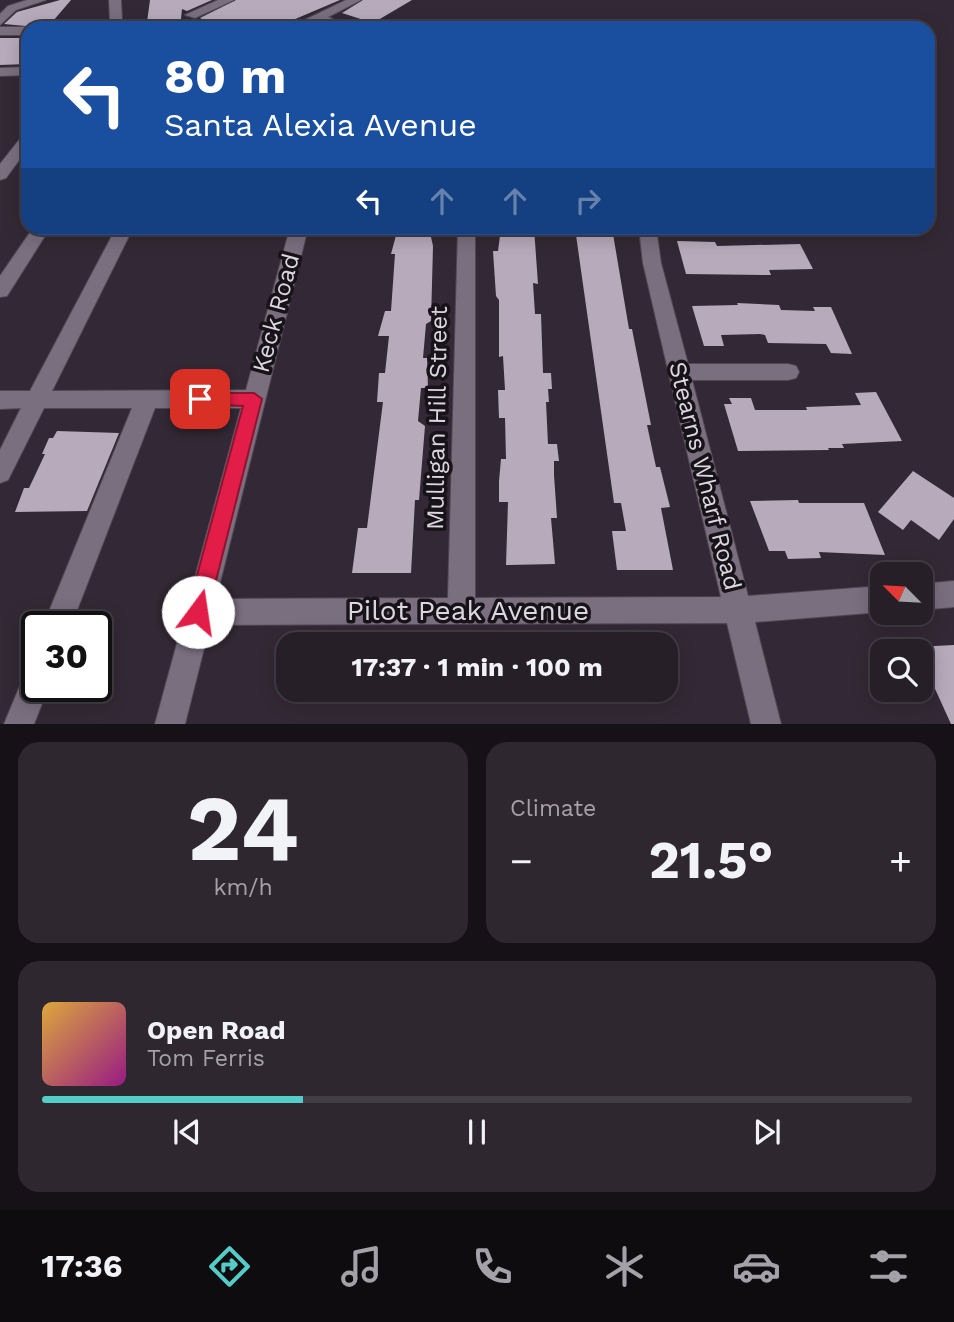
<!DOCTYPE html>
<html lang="en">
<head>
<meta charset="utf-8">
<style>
	:root { --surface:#261f28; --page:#2e2730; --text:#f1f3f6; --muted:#a4a2a8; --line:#423d45; --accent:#54cdc8 }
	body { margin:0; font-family:"Work Sans",sans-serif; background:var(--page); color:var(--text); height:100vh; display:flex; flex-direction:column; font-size:26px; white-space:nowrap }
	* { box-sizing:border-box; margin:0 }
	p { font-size:23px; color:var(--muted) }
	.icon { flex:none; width:38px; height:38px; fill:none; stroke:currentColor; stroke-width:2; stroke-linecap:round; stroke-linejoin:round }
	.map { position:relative; height:724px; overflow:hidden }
	.panel { display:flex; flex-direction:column; gap:18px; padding:18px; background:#151116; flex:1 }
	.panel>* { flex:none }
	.guide { position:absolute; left:21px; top:21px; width:914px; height:214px; border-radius:21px; box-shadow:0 4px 18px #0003,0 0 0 2px var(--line); background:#1a4fa0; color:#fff; overflow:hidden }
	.needle { width:46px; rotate:294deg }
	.fabs { position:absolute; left:870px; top:562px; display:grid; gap:14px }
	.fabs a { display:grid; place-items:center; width:63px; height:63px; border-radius:14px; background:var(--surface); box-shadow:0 4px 18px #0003,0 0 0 2px var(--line); font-size:35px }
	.speed { position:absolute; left:21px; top:611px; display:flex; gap:14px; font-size:35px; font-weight:700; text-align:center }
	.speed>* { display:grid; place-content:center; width:91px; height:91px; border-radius:50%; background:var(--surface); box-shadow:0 4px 18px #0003,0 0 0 2px var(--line); line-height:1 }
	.speed .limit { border:4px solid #111; border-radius:10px; background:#fff; color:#111 }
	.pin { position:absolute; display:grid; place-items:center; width:60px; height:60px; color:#fff; margin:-30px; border-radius:14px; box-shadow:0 4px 10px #0006 }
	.me { position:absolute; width:77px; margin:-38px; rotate:14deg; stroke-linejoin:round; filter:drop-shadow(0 0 5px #0008) }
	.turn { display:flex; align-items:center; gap:24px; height:147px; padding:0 28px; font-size:32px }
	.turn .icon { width:91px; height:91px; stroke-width:2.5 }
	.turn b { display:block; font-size:49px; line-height:60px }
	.lanes { display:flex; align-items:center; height:66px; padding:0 28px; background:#0003; justify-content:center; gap:35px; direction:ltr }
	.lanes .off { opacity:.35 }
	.big { font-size:52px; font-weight:700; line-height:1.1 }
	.panel .tile { flex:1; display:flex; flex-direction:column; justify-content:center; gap:10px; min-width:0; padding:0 24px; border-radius:21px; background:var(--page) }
	.panel .dial { align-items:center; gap:0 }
	.dial b { font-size:91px; line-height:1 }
	.song { display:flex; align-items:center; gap:21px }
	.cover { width:84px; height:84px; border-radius:10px; background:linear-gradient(135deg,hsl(40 70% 55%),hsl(310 70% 35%)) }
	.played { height:7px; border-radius:4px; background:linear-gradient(90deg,var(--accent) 30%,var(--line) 30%) }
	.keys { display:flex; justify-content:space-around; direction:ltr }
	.heat { display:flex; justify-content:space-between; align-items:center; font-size:38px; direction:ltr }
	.panel .tiles { flex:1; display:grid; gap:18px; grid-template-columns:1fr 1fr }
	.tile:last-child { grid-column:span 2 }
	.trip { position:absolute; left:276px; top:632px; width:402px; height:70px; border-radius:21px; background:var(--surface); box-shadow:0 4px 18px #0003,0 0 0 2px var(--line); font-weight:700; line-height:70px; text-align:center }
	.tab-bar { display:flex; height:112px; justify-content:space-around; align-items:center; background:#0f0c10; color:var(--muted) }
	.tab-bar .icon { width:49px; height:49px }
	.tab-bar .on { color:var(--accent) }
	.tab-bar b { font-size:32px; color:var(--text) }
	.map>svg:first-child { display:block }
</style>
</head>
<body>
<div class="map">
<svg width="954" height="724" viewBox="0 0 954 724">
	<rect width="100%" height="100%" fill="#332936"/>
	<path fill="#b7aabb" d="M60 0H71L47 28 4 24 17 12Z
		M150 0H212L187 11 182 9 181 19 147 22Z
		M236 0H340L274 28H219L200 18Z
		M363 0H412L373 23 342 13Z
		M0 38H28V64L0 65Z
		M398 228H429L433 246 431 321 426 324 423 358H427L428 388H421L418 421 425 426 419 500H415L411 573H352L358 528H367L383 402H377L379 373H385L389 336H378L385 311H391L395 254H391Z
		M501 228H534L538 284 533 283 535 314H541L543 373H551L552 389H548L549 402H546L548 444H557L559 461H554V475L557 518H551L555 564 506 565 508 502H499V481L501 459H506L505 418H499L498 390H505L503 356 499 357V300L496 296 493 251H498Z
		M575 228H612L629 329H632L651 425H647L656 467H660L670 507 661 508 673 570H617L612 531H626L621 503H614Z
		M677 241 715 242 717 246 800 244 813 269 769 270 771 275 686 274Z
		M737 303 779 305 781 310 815 311 813 307H831L852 354 831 353 826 344 768 343 765 335 760 334 721 335 724 346H704L692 306 738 305Z
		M876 392 902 441 842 444 844 448H828L829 450 738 451 724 404H732L729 398H751L755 410H807L806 407 861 405 855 393Z
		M57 431 119 433 87 511 15 512 24 488H29L45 454H42L49 438H53Z
		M913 471 954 498V519L939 540 911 520 903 530 878 512Z
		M798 500 799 503H864L885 555 819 552 821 558 788 559 785 551H769L750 501Z
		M954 645V724H951L916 647Z"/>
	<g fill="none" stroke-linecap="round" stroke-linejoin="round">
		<g stroke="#504854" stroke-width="2">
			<path id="minor" d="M27 0H46L16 10 0 25V14L8 6Z
				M109 0H121L122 21 118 28H106L110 21Z
				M218 0H234L195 18 185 15Z
				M346 0H361L328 17 353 28H336L318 21 304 28H288Z
				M0 27H28L31 28H28V35H0Z
				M28 67V75L0 76V68Z
				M28 133V148L6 178 0 180V164L23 135Z
				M33 228H50L7 296 0 297V276Z
				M116 228H133L52 391 246 390 290 228H308L216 599 448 598 458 228H475V598L721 597 643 263 639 228H656L661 263 688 364H788L796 366 799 372 796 378 788 380H692L748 596 882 586V612L755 622 781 724H751L727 623 210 625 185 724H155L241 408H155L71 626H43L132 408H44L8 480 0 483V450L21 408 0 409V391H30Z
				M954 581V607L920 610V584Z
				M37 664V686H49L34 724H4L27 669Z"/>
		</g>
		<use href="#minor" fill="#7a6f7f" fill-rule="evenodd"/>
	</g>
	<path fill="#e11d48" stroke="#92132f" stroke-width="2" d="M200 393H254L262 399 208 612 205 619 198 622 190 619 187 612 243 406 194 404V395Z"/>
	<g text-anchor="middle" stroke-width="7" stroke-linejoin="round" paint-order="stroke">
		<g font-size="24" fill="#dcd6df" stroke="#181319">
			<text transform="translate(276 313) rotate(-75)" y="8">Keck Road</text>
			<text transform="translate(437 418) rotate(-89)" y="8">Mulligan Hill Street</text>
			<text transform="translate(705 476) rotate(76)" y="8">Stearns Wharf Road</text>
		</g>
		<g font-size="28" fill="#dcd6df" stroke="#181319">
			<text x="468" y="620">Pilot Peak Avenue</text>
		</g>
	</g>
</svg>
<div class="fabs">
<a><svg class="needle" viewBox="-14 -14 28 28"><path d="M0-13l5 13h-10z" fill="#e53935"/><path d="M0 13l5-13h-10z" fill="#a4a2a8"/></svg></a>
<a><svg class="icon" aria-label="search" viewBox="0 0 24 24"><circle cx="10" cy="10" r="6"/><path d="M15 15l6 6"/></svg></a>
</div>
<div class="speed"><div class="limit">30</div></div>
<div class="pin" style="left:200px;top:399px;background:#d93025"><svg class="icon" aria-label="arrive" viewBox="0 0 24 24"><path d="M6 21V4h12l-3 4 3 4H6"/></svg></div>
<svg class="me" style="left:198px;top:612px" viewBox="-20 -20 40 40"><circle r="19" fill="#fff"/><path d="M0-13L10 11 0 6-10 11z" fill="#e11d48"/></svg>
<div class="trip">17:37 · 1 min · 100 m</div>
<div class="guide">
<div class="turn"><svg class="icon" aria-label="left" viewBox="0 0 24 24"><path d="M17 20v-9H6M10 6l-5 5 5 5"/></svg><div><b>80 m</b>Santa Alexia Avenue</div></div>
<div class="lanes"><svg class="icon" aria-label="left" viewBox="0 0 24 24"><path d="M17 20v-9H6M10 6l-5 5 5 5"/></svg><svg class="icon off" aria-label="ahead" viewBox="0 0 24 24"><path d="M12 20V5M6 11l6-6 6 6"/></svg><svg class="icon off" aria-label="ahead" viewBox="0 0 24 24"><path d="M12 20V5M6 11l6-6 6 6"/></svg><svg class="icon off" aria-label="right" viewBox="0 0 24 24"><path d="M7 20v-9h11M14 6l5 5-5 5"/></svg></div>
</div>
</div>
<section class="panel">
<div class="tiles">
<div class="tile dial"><b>24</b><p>km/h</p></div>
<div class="tile"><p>Climate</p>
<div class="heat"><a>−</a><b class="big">21.5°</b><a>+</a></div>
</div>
<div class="tile">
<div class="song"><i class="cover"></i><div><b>Open Road</b><p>Tom Ferris</p></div></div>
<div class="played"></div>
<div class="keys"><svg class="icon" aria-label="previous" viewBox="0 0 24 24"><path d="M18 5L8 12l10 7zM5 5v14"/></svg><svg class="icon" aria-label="pause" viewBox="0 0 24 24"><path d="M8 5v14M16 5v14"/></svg><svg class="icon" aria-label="next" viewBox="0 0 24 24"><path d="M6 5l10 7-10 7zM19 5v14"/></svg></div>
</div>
</div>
</section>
<nav class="tab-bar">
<b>17:36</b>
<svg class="icon on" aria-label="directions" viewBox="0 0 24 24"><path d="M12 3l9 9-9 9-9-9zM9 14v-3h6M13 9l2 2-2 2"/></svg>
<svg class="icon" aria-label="music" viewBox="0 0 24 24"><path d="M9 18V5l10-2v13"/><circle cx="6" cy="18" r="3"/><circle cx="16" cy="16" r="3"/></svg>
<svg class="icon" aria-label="phone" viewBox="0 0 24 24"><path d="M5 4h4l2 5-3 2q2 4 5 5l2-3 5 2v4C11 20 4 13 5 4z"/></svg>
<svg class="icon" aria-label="climate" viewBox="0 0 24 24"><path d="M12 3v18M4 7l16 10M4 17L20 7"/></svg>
<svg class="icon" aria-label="car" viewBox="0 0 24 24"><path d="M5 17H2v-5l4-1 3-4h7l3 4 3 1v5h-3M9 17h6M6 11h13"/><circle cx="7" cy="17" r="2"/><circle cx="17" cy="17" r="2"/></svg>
<svg class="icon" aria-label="filters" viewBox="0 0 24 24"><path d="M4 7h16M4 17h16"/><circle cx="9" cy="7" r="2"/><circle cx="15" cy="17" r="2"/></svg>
</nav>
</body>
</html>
